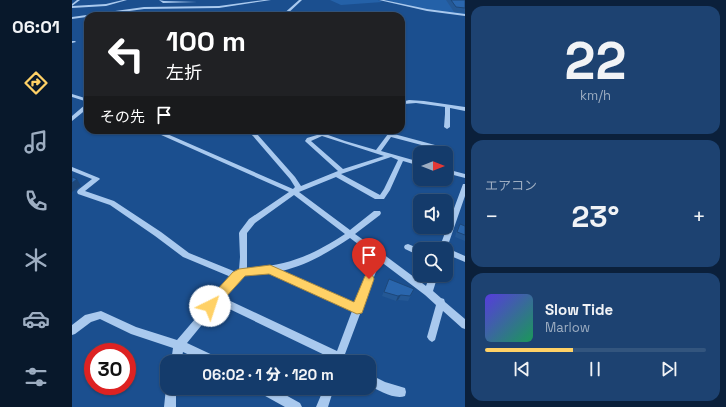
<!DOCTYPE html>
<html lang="ja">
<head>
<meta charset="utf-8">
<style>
	:root { --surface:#143b6b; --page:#1d4271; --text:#f1f3f6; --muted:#9dadc1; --line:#33557e; --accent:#ffd166 }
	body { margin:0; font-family:"Space Grotesk","Noto Sans JP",sans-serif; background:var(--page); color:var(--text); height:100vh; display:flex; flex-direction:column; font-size:15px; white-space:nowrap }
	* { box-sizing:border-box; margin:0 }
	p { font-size:13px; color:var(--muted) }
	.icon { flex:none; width:22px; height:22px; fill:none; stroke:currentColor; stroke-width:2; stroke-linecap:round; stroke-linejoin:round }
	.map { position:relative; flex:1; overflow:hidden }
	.sheet { display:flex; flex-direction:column; gap:6px; padding:6px; background:#0b203b; width:261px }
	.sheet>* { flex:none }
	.top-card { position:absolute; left:12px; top:12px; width:321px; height:122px; border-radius:12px; box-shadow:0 1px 3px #0004,0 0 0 1px var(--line); background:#202124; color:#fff; overflow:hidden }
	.needle { width:26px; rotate:90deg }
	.tools { position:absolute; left:341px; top:146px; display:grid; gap:8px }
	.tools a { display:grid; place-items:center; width:40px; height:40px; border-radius:8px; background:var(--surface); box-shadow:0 1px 3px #0004,0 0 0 1px var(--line); font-size:20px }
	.speed { position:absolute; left:12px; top:343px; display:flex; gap:8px; font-size:20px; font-weight:700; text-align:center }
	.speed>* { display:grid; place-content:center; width:52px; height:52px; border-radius:50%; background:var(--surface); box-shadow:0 1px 3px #0004,0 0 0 1px var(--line); line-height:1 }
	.speed .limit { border:6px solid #d22; background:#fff; color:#111 }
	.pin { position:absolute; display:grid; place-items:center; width:34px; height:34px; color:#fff; margin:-41px -17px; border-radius:50% 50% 50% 0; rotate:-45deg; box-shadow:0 0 4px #0007 }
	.pin .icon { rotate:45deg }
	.me { position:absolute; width:44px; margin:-22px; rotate:41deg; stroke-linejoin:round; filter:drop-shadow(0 0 3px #0008) }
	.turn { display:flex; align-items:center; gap:14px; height:84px; padding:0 16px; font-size:18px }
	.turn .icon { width:52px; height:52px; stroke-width:2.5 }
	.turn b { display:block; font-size:28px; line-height:34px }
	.then { display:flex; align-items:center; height:38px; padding:0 16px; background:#0003; gap:8px; font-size:15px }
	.big { font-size:30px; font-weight:800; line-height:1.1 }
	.sheet .widget { flex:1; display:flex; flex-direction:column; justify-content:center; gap:6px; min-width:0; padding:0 14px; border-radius:12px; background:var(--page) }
	.sheet .dial { align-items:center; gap:0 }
	.dial b { font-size:52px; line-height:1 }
	.song { display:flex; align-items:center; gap:12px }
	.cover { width:48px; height:48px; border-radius:6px; background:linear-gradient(135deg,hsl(250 70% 55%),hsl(150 70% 35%)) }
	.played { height:4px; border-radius:2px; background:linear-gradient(90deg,var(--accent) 40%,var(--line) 40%) }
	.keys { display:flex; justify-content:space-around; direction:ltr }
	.heat { display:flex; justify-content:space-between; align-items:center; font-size:22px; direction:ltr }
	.trip { position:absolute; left:88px; top:355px; width:216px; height:40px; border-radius:12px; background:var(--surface); box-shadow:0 1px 3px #0004,0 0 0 1px var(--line); font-weight:800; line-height:40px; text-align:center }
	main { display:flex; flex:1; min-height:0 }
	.menu { display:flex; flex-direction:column; width:72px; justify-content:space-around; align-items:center; background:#08182b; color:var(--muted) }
	.menu .icon { width:28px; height:28px }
	.menu .on { color:var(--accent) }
	.menu b { font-size:18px; color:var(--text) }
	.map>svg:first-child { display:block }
</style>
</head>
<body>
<main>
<nav class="menu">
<b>06:01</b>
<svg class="icon on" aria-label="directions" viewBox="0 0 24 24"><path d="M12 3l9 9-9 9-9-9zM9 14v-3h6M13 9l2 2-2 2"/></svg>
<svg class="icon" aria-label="music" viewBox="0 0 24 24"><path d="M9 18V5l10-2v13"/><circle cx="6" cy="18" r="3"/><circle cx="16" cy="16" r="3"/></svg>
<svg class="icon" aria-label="phone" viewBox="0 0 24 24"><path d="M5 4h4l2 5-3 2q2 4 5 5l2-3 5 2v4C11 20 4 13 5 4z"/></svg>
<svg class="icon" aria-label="climate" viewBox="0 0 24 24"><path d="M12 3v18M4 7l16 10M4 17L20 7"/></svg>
<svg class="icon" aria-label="car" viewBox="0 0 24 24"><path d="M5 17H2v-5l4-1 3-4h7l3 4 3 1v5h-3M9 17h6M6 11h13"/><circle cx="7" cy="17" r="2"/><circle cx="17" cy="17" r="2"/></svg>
<svg class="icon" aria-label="filters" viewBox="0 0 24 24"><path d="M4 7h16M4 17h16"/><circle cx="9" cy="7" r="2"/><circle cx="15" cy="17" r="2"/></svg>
</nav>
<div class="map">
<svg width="393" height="407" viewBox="0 0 393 407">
	<rect width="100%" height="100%" fill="#1b4f8f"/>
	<path fill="#2461a8" d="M258 0H306L310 2 269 5Z
		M313 0H393V15L353 9Z"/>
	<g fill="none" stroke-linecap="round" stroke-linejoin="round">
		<path fill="#a9c9ee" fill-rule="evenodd" d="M5 0H8L0 6V4Z
			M51 0H55L34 6 0 8V6L34 4Z
			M87 0 92 1 125 2 91 3Z
			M192 0H199L147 8 72 9 0 19V17L72 7 147 6Z
			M227 0H230L213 16H209Z
			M307 0H312L355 9 393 14V16L355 11Z
			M0 41H3L4 42 0 43Z
			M0 94 16 99V102L0 97Z
			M337 100 352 101 393 107V111L378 108V127L375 129 372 127 373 114V107L344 103 332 104V116L329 118V102Z
			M14 104H16V108L0 121V116Z
			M78 130H86L221 189 223 187 218 179 181 136 174 130H180L185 134 223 177 229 186 266 171 234 142 233 141 235 138 245 135 234 130H242L273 141 304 150 319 130H325L322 134 363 145 364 146 361 148 319 137 309 151 348 162V166L331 161 318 190 312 199H303L264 177 227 192 278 230 302 211H308L309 213 308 215 283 234 307 251 310 252 311 254 354 286 358 275H366L361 291 369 298 372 299 373 302 393 319V329L390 328 371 311 363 340 360 342 357 340 355 337 364 305 353 295 308 261 270 362H262L261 359 147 304 115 343 147 358 148 362H132L111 352 109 362H99L101 348 59 334 28 319 19 322 3 334 0 335V325L13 315 29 311 64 327 105 340 159 277 111 257 83 236 38 205 6 194 5 192 6 190 20 179 0 171V167L27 178 28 179 13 191 42 201 89 232 117 253 164 272 167 270 168 257 167 233 168 231 177 219 217 192ZM250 136 312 156 271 169 239 141ZM319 157 326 160 312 189 308 195 269 174ZM222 195 273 234C239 256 215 266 175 268V233L183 223ZM278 238 302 256 283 304 210 271C235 265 257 252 278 238ZM198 273 280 311 265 351 152 298 168 278 173 275Z
			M374 169 393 174V178L374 173Z
			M391 184H393V196L375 248 393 256V262L374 254V249H367Z
			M336 244 348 249V256L333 249 332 247 333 245Z
			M297 374 313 382 333 388 334 392 333 396C323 400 305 390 297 385Z
			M95 385V388H104V407H92L94 388Z
			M185 388H201L228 403 230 407H213L186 392Z
			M252 388H262L256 407H244Z"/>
	</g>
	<path fill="#245895" d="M374 0H393V13L382 12Z
		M388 224 393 226V241L383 237 385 229Z
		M317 279 342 289 336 301 326 300 324 301 310 296Z"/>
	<path fill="#1d4779" d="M5 179 9 186 0 192V183Z
		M329 295 326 300 324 301 326 296Z"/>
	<path fill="#2a66ad" stroke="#1d4779" d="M379 0H393V8L384 7Z
		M0 177 5 179 0 183Z
		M388 224 393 226V235L385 232Z
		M317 279 342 289 338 296 329 295 326 296 312 292Z"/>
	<path fill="#ffd166" stroke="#a68842" d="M198 265 282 302 293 276 297 274 301 276 302 279 290 313 285 314 197 274 173 276 142 310 138 311 134 310 132 306 134 302 161 272 167 269Z"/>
</svg>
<div class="tools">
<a><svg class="needle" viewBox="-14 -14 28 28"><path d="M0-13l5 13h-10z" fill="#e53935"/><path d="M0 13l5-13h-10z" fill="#9dadc1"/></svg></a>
<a><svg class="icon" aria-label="sound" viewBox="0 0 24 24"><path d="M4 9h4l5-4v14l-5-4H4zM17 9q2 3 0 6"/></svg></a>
<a><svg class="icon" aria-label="search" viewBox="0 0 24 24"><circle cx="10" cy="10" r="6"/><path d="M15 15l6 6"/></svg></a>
</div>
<div class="speed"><div class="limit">30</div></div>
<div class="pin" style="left:297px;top:279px;background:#d93025"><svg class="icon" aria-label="arrive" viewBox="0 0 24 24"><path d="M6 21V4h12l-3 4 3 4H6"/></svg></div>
<svg class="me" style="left:138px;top:306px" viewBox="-20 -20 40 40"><circle r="19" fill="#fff"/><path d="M0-13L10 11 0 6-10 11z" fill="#ffd166"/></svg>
<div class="trip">06:02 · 1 分 · 120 m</div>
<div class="top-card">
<div class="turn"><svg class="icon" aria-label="left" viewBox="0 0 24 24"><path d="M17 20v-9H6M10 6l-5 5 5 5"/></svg><div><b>100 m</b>左折</div></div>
<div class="then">その先<svg class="icon" aria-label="arrive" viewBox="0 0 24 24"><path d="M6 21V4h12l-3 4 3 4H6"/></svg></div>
</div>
</div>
<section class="sheet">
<div class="widget dial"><b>22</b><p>km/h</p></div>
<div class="widget"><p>エアコン</p>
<div class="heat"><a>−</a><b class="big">23°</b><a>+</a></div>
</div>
<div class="widget">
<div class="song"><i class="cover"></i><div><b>Slow Tide</b><p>Marlow</p></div></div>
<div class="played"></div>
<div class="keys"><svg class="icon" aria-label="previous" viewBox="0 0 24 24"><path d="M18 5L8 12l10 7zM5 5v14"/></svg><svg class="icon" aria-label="pause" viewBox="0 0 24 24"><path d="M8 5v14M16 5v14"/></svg><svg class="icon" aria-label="next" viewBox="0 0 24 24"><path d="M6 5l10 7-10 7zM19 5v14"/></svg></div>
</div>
</section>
</main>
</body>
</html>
